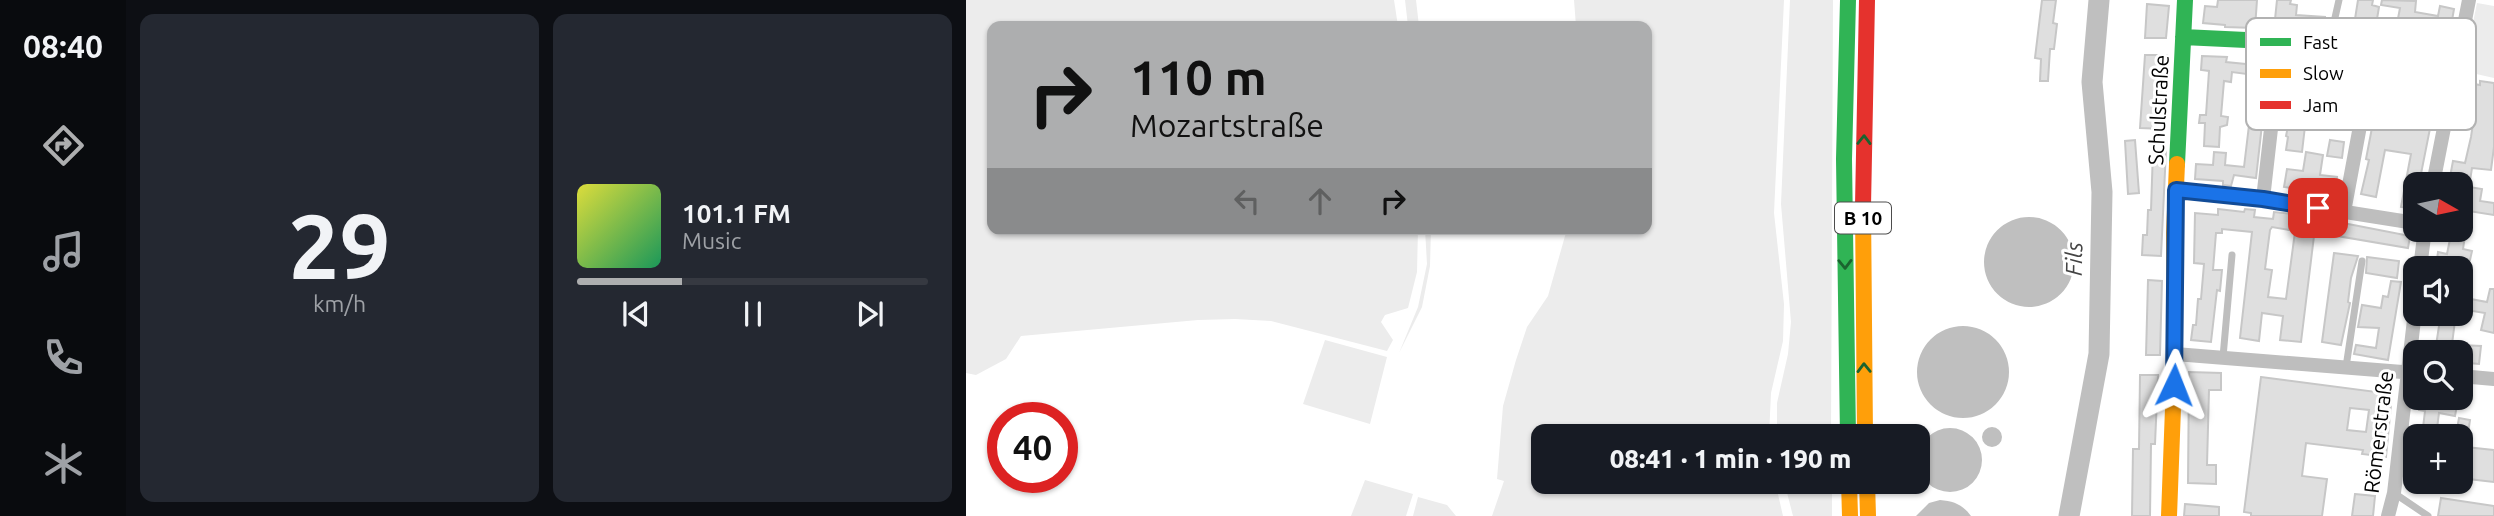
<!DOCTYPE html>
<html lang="en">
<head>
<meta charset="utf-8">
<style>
	:root { --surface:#171b24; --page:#242831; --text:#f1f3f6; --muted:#9ea1a6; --line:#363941; --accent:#adaeaf }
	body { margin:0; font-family:Ubuntu,sans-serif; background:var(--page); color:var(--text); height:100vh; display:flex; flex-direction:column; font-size:26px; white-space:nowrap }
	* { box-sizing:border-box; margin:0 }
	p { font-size:23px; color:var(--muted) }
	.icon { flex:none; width:38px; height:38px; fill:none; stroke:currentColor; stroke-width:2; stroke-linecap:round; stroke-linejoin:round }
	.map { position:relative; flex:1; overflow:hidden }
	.details { display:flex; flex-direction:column; gap:14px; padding:14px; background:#0d0f14; width:840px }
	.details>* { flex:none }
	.top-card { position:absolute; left:21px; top:21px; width:665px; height:214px; border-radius:14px; box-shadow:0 2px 5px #0004; background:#adaeaf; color:#111; overflow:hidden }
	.needle { width:46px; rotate:99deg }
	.controls { position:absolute; left:1437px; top:172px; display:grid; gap:14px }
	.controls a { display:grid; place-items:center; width:70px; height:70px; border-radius:14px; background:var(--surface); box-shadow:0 2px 5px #0004; font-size:35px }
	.speed { position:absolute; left:21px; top:402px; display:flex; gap:14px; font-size:35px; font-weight:700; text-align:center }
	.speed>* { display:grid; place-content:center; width:91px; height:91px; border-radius:50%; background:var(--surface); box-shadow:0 2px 5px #0004; line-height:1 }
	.speed .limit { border:10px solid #d22; background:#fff; color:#111 }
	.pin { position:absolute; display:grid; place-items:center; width:60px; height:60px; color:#fff; margin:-30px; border-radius:14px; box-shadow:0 4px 10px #0006 }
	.me { position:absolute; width:77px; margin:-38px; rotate:2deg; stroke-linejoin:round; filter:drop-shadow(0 0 5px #0008) }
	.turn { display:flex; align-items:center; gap:24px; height:147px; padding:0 28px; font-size:32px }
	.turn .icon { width:91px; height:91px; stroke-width:2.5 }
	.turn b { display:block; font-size:49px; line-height:60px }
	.lanes { display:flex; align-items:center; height:66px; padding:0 28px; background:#0003; justify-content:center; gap:35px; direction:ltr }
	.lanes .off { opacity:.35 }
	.details .widget { flex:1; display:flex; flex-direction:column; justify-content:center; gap:10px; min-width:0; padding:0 24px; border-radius:14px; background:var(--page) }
	.details .dial { align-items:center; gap:0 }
	.dial b { font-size:91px; line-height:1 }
	.song { display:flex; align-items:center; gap:21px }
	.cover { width:84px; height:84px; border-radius:10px; background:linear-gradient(135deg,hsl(60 70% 55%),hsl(150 70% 35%)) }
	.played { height:7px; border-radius:4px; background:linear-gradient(90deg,var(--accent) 30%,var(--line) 30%) }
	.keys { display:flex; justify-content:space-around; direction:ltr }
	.details .tiles { flex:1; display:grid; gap:14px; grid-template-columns:repeat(2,1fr) }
	.trip { position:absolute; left:565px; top:424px; width:399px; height:70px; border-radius:14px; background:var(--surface); box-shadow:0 2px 5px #0004; font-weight:800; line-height:70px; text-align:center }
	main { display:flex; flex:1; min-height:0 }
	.menu { display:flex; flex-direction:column; width:126px; justify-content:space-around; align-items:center; background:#090b0e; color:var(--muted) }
	.menu .icon { width:49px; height:49px }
	.menu .current { color:var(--accent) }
	.menu b { font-size:32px; color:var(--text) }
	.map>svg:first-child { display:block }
</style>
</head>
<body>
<main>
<nav class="menu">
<b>08:40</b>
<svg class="icon current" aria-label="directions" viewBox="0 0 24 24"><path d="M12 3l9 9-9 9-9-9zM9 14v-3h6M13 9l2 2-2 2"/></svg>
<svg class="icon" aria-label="music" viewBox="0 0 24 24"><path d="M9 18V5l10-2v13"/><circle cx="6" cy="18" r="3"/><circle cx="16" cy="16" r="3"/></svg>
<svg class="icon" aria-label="phone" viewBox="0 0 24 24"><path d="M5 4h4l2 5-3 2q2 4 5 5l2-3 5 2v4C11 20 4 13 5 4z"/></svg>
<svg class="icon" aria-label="climate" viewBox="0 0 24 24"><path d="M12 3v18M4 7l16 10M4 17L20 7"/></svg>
</nav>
<section class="details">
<div class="tiles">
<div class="widget dial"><b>29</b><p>km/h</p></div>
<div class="widget">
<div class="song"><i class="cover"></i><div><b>101.1 FM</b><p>Music</p></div></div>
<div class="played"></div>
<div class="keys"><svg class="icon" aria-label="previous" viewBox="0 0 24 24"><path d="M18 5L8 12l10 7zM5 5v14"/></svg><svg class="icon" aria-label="pause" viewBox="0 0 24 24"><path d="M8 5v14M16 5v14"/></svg><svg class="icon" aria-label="next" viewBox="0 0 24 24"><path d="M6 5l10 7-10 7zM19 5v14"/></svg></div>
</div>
</div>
</section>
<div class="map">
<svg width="1528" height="516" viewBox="0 0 1528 516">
	<rect width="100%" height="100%" fill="#fff"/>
	<path fill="#ececec" d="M0 0H428L432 26H26V229H452L451 272 442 308 419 315 415 322 427 340 421 351 305 321 269 319 232 320 55 336 40 359 10 375 0 373Z
		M439 0H450L453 26H442Z
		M608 0H818L808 213 818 304 817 341 805 393 803 436H578V481H809L817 516H526L538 481 531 479 537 406 550 360 561 327 582 296 601 229H681V26H610Z
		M824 0H867L865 436H811V403L822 354 825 322 815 204Z
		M1511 3 1528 6V78L1497 71Z
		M459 229H465L464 266 456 307 433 353 452 307 461 264Z
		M359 340 421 357 404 424 337 404Z
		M399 480 447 494 440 516H385Z
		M818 481H866V516H827Z
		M452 497 481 505 490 516H447Z"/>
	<path fill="#bfbfbf" d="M1018 262a45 45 0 1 1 90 0a45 45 0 1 1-90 0Z
		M951 372a46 46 0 1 1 92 0a46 46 0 1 1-92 0Z
		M1016 437a10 10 0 1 1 20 0a10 10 0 1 1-20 0Z
		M952 460a32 32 0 1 1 64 0a32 32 0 1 1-64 0Z
		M974 500C988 501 997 505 1005 516H950L963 503Z"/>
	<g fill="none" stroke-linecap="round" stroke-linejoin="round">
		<path stroke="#bfbfbf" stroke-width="21" d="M1103 516 1133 354 1136 192 1126 82 1133 0"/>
	</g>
	<path fill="#dfdfdf" stroke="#c7c7c7" stroke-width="2" fill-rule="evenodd" d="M1076 0H1090L1087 23 1091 24 1088 49H1084L1082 81H1074L1075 59 1069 58Z
		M1252 0H1291L1289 28 1259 27V25L1237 23 1239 6 1251 7Z
		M1311 0H1325L1324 4 1331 5 1330 15 1359 17 1358 31 1308 29Z
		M1392 0H1407L1406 5 1413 7 1410 25 1430 29 1434 8 1415 5 1416 0 1450 1 1449 12 1472 16 1474 6 1488 9 1480 55 1452 50V47L1378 34 1381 18 1389 19Z
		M1181 4 1203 6 1200 38H1179Z
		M1179 55H1201L1199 129 1174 128Z
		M1236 56 1261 57 1260 62 1290 65 1291 60 1303 62 1290 178 1268 175 1265 186 1257 185V181L1229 179 1230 164 1247 165 1248 152 1260 153 1259 165 1278 167 1289 75 1266 72 1265 82 1258 81 1255 116 1262 117 1261 125 1254 127 1253 147 1238 146 1239 123H1233L1234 115H1240L1243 71 1235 70Z
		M1331 59 1345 61 1342 78 1371 82 1369 96 1343 92 1336 152 1320 150 1322 137 1320 136 1326 107Z
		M1418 75 1438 78 1430 126 1450 129 1453 118 1458 89 1438 86 1440 75 1471 80 1473 83 1453 184H1449V209L1435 207 1445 154 1419 150 1410 197 1395 194 1403 160 1400 159 1409 112 1413 105Z
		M1514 81 1528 83V147L1525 170 1506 168 1503 187 1516 189 1514 201 1528 203V215L1496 210 1494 184 1487 183 1488 177H1484L1487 161 1499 163 1505 137 1509 110 1498 109 1502 83 1514 85Z
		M1169 140 1173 193 1162 194 1159 141Z
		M1364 140 1378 142 1376 158 1361 156Z
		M1187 150H1200L1195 256 1176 255 1177 235H1181L1182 210H1185Z
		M1340 152 1357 155 1354 175 1371 177 1369 194 1318 187 1321 169 1337 171Z
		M1252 209 1278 212 1279 209 1289 210 1288 217 1307 219 1308 212 1326 214 1323 230 1306 227 1304 230 1299 269 1306 270 1302 297 1320 299 1329 232 1342 234 1345 219 1377 225V223L1444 236 1442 248 1359 234 1358 237 1348 236 1335 342 1314 340 1317 316 1296 313 1293 341 1274 338 1286 232 1256 229V233H1250L1247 270H1256L1254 291 1251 290 1245 342 1225 340 1227 325H1230L1232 299H1235L1238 264 1228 263 1229 213 1252 215Z
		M1486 229H1500L1497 249 1506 251 1504 260 1491 258 1489 268 1470 267 1472 252 1481 254Z
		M1368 253 1392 256 1385 278 1382 302 1384 303 1375 345 1356 342Z
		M1401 257 1433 261 1431 278 1400 273Z
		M1182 280 1196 281 1194 355H1180Z
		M1425 281 1435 282 1422 360 1388 354 1390 345 1410 348 1413 328 1392 327 1396 305 1415 308 1417 296 1422 297Z
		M1524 289H1528V333L1515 330 1519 313 1494 309V297L1521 302Z
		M1475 313H1490L1485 352H1469Z
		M1494 345 1515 346 1513 364 1503 363 1504 359 1494 358Z
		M1223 372 1255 373V390H1243L1241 465H1250V484L1222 483Z
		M1174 375H1192L1189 444H1185L1184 516H1166L1167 449H1173Z
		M1295 377 1426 394 1420 457 1396 454 1397 450 1340 443 1336 476 1361 479 1356 516H1285V513L1278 512ZM1384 408 1403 410 1400 432 1381 430Z
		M1455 397 1492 400 1489 416 1473 413 1470 436H1456L1459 411 1453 410Z
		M1493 418 1504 420 1500 447 1528 450V482L1494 478V430L1491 429Z
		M1389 494 1409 496 1407 516H1386Z
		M1475 498 1528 506V516H1472Z
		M1219 504 1253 507V516H1218Z"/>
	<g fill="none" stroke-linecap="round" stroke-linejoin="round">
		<path stroke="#bebebe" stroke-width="7" d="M1363 44 1373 0
			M1257 357 1266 255
			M1380 367 1396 261
			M1428 493 1462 516"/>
		<path stroke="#bebebe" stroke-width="14" d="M1467 184 1503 0
			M1210 190 1297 199 1449 223
			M1297 199 1315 41
			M1378 212 1407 56
			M1454 268 1459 229
			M1209 354 1449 373
			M1494 376 1528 379
			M1422 516 1428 493 1449 311"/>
		<path stroke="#30b455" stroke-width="16" d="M882 0 878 159 882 436
			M1217 37 1363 44 1488 71
			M1211 164 1219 0"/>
		<path stroke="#ff9f0a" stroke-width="16" d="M897 206 899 436
			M883 481 884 516
			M901 481 902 516
			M1203 516 1209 354 1208 233 1211 164"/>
		<path stroke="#e5322d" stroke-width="16" d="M897 206 901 0"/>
	</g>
	<defs><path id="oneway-chevron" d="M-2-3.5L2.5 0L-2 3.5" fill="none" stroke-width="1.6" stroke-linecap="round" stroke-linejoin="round" transform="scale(1.75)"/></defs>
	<g stroke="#1a632f">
		<use href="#oneway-chevron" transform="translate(898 140) rotate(-89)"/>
		<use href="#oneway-chevron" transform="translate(879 264) rotate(89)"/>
		<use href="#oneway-chevron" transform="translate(898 368) rotate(-91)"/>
	</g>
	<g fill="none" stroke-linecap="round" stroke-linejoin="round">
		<g stroke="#114b97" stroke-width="18">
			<path id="route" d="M1208 385 1210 190 1297 199 1352 208"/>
		</g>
		<use href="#route" stroke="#1a73e8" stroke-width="12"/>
	</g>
	<g text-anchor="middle" stroke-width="6" stroke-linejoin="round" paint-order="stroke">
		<rect fill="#fff" stroke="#4c4c4c" stroke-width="2" x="869" y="202.5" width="56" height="31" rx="5"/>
		<g font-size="19" font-weight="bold" fill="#000">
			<text x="897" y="225">B 10</text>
		</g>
		<g font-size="21" fill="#000" stroke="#fff">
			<text transform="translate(1193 110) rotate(-87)" y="7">Schulstraße</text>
			<text transform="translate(1413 432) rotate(-83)" y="7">Römerstraße</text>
		</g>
		<g font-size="23" font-style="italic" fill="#444" stroke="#fff">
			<text transform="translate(1108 259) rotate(-89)" y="8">Fils</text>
		</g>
	</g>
	<rect x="1280" y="18" width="230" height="112" rx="10" fill="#fff" stroke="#b2b2b2" stroke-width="2"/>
	<rect x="1294" y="38" width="31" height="8" fill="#30b455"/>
	<rect x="1294" y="69" width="31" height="9" fill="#ff9f0a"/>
	<rect x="1294" y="101" width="31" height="8" fill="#e5322d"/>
	<g font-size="19" fill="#000">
		<text x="1337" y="49">Fast</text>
		<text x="1337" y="80">Slow</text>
		<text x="1337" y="112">Jam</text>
	</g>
</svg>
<div class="controls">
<a><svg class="needle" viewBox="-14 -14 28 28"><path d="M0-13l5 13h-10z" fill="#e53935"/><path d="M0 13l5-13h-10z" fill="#9ea1a6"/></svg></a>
<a><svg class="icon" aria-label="sound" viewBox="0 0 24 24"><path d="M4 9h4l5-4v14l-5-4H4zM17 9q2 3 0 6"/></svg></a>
<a><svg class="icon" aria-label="search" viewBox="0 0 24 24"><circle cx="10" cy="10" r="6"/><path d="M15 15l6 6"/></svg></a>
<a>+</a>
</div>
<div class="speed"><div class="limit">40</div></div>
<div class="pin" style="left:1352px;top:208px;background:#d93025"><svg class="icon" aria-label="arrive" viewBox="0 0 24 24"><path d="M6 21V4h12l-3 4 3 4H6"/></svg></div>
<svg class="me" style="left:1208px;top:385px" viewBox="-20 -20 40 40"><path d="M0-17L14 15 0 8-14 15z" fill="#1a73e8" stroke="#fff" stroke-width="4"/></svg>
<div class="trip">08:41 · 1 min · 190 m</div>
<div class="top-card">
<div class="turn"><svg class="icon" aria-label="right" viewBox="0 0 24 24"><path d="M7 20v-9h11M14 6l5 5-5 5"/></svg><div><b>110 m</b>Mozartstraße</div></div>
<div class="lanes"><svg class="icon off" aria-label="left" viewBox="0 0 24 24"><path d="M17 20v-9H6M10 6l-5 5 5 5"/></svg><svg class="icon off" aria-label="ahead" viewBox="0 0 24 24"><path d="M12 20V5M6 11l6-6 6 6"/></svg><svg class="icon" aria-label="right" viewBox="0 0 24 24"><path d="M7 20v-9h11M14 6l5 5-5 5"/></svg></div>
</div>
</div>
</main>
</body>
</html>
